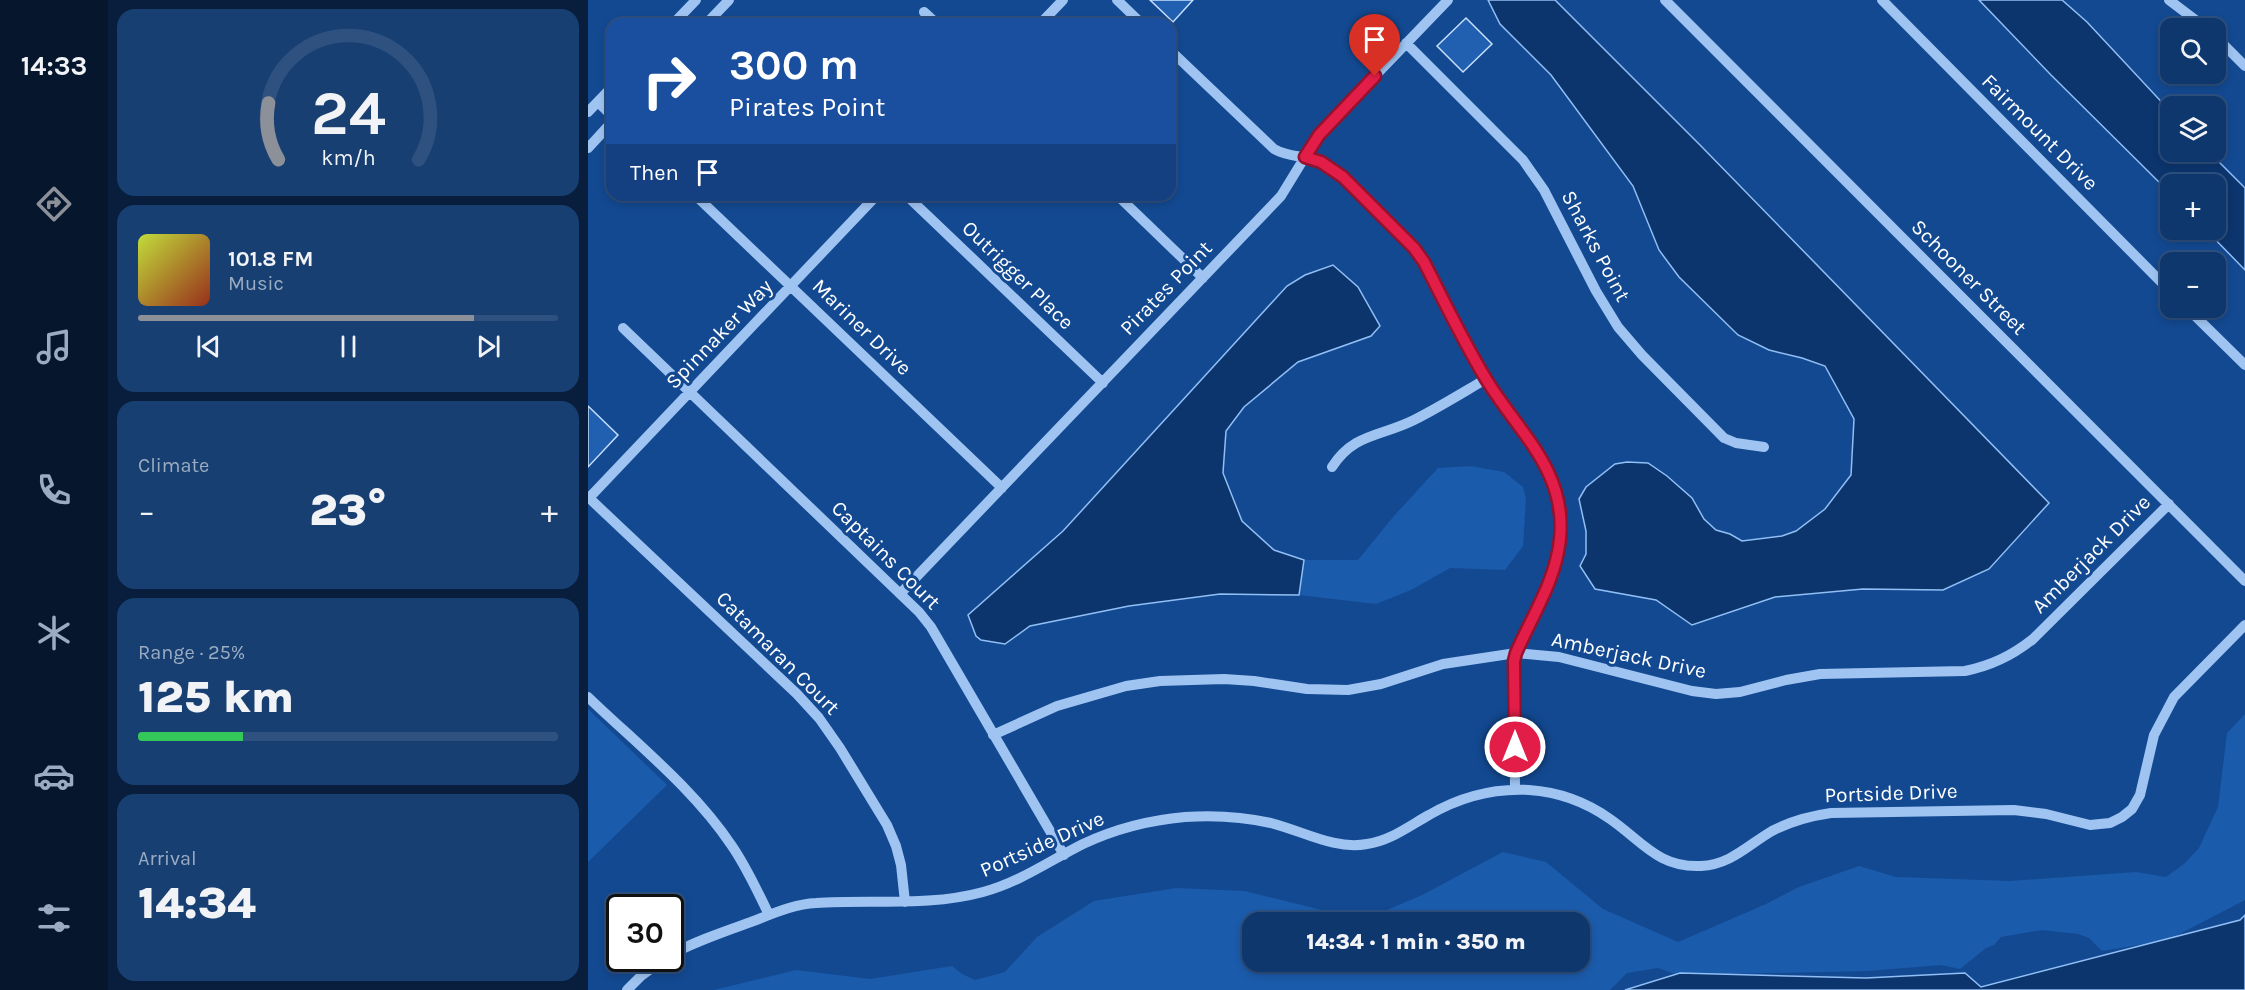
<!DOCTYPE html>
<html lang="en">
<head>
<meta charset="utf-8">
<style>
	:root { --surface:#0e376d; --page:#173f72; --text:#f1f3f6; --muted:#9bacc2; --line:#2e5180; --accent:#8c9099 }
	body { margin:0; font-family:Karla,sans-serif; background:var(--page); color:var(--text); height:100vh; display:flex; flex-direction:column; font-size:22px; white-space:nowrap }
	* { box-sizing:border-box; margin:0 }
	p { font-size:20px; color:var(--muted) }
	.icon { flex:none; width:33px; height:33px; fill:none; stroke:currentColor; stroke-width:2; stroke-linecap:round; stroke-linejoin:round }
	.map { position:relative; flex:1; overflow:hidden }
	.side { display:flex; flex-direction:column; gap:9px; padding:9px; background:#081e3c; width:480px }
	.side>* { flex:none }
	.banner { position:absolute; left:18px; top:18px; width:570px; height:183px; border-radius:18px; box-shadow:0 3px 9px #0003,0 0 0 2px var(--line); background:#1a4fa0; color:#fff; overflow:hidden }
	.fabs { position:absolute; left:1572px; top:18px; display:grid; gap:12px }
	.fabs a { display:grid; place-items:center; width:66px; height:66px; border-radius:12px; background:var(--surface); box-shadow:0 3px 9px #0003,0 0 0 2px var(--line); font-size:30px }
	.speed { position:absolute; left:18px; top:894px; display:flex; gap:12px; font-size:30px; font-weight:700; text-align:center }
	.speed>* { display:grid; place-content:center; width:78px; height:78px; border-radius:50%; background:var(--surface); box-shadow:0 3px 9px #0003,0 0 0 2px var(--line); line-height:1 }
	.speed .limit { border:3px solid #111; border-radius:9px; background:#fff; color:#111 }
	.pin { position:absolute; display:grid; place-items:center; width:51px; height:51px; color:#fff; margin:-62px -26px; border-radius:50% 50% 50% 0; rotate:-45deg; box-shadow:0 0 6px #0007 }
	.pin .icon { rotate:45deg }
	.me { position:absolute; width:66px; margin:-33px; rotate:0deg; stroke-linejoin:round; filter:drop-shadow(0 0 4px #0008) }
	.turn { display:flex; align-items:center; gap:21px; height:126px; padding:0 24px; font-size:27px }
	.turn .icon { width:78px; height:78px; stroke-width:2.5 }
	.turn b { display:block; font-size:42px; line-height:51px }
	.then { display:flex; align-items:center; height:57px; padding:0 24px; background:#0003; gap:12px; font-size:22px }
	.big { font-size:45px; font-weight:800; line-height:1.1 }
	.side .tile { flex:1; display:flex; flex-direction:column; justify-content:center; gap:9px; min-width:0; padding:0 21px; border-radius:18px; background:var(--page) }
	.side .dial { align-items:center; gap:0 }
	.dial svg { height:156px; overflow:visible; fill:none; stroke:var(--line); stroke-width:7; stroke-linecap:round; text-anchor:middle }
	.dial text { fill:var(--text); stroke:none }
	.song { display:flex; align-items:center; gap:18px }
	.cover { width:72px; height:72px; border-radius:9px; background:linear-gradient(135deg,hsl(70 70% 55%),hsl(10 70% 35%)) }
	.played { height:6px; border-radius:3px; background:linear-gradient(90deg,var(--accent) 80%,var(--line) 80%) }
	.keys { display:flex; justify-content:space-around; direction:ltr }
	.heat { display:flex; justify-content:space-between; align-items:center; font-size:33px; direction:ltr }
	.charge { height:9px; border-radius:4px; background:linear-gradient(90deg,#34c759 25%,var(--line) 0) }
	.trip { position:absolute; left:654px; top:912px; width:348px; height:60px; border-radius:18px; background:var(--surface); box-shadow:0 3px 9px #0003,0 0 0 2px var(--line); font-weight:800; line-height:60px; text-align:center }
	main { display:flex; flex:1; min-height:0 }
	.tabs { display:flex; flex-direction:column; width:108px; justify-content:space-around; align-items:center; background:#06162c; color:var(--muted) }
	.tabs .icon { width:42px; height:42px }
	.tabs .on { color:var(--accent) }
	.tabs b { font-size:27px; color:var(--text) }
	.map>svg:first-child { display:block }
</style>
</head>
<body>
<main>
<nav class="tabs">
<b>14:33</b>
<svg class="icon on" aria-label="directions" viewBox="0 0 24 24"><path d="M12 3l9 9-9 9-9-9zM9 14v-3h6M13 9l2 2-2 2"/></svg>
<svg class="icon" aria-label="music" viewBox="0 0 24 24"><path d="M9 18V5l10-2v13"/><circle cx="6" cy="18" r="3"/><circle cx="16" cy="16" r="3"/></svg>
<svg class="icon" aria-label="phone" viewBox="0 0 24 24"><path d="M5 4h4l2 5-3 2q2 4 5 5l2-3 5 2v4C11 20 4 13 5 4z"/></svg>
<svg class="icon" aria-label="climate" viewBox="0 0 24 24"><path d="M12 3v18M4 7l16 10M4 17L20 7"/></svg>
<svg class="icon" aria-label="car" viewBox="0 0 24 24"><path d="M5 17H2v-5l4-1 3-4h7l3 4 3 1v5h-3M9 17h6M6 11h13"/><circle cx="7" cy="17" r="2"/><circle cx="17" cy="17" r="2"/></svg>
<svg class="icon" aria-label="filters" viewBox="0 0 24 24"><path d="M4 7h16M4 17h16"/><circle cx="9" cy="7" r="2"/><circle cx="15" cy="17" r="2"/></svg>
</nav>
<section class="side">
<div class="tile dial"><svg viewBox="0 0 100 80">
<path d="M14 69A42 42 0 1 1 86 69"/>
<path d="M14 69A42 42 0 0 1 9 40" stroke="#8c9099"/>
<text x="50" y="56" font-size="32" font-weight="700">24</text>
<text x="50" y="72" font-size="11">km/h</text>
</svg></div>
<div class="tile">
<div class="song"><i class="cover"></i><div><b>101.8 FM</b><p>Music</p></div></div>
<div class="played"></div>
<div class="keys"><svg class="icon" aria-label="previous" viewBox="0 0 24 24"><path d="M18 5L8 12l10 7zM5 5v14"/></svg><svg class="icon" aria-label="pause" viewBox="0 0 24 24"><path d="M8 5v14M16 5v14"/></svg><svg class="icon" aria-label="next" viewBox="0 0 24 24"><path d="M6 5l10 7-10 7zM19 5v14"/></svg></div>
</div>
<div class="tile"><p>Climate</p>
<div class="heat"><a>−</a><b class="big">23°</b><a>+</a></div>
</div>
<div class="tile"><p>Range · 25%</p><b class="big">125 km</b><div class="charge"></div></div>
<div class="tile"><p>Arrival</p><b class="big">14:34</b></div>
</section>
<div class="map">
<svg width="1657" height="990" viewBox="0 0 1657 990">
	<rect width="100%" height="100%" fill="#134991"/>
	<path fill="#1b5bab" fill-rule="evenodd" d="M883 466 916 472 935 487 938 499 935 546 917 570 862 568 823 590 788 604 711 595 716 560H770L805 517 850 468Z
		M0 709 79 785 0 862Z
		M1657 714V900L1580 940 1514 951 1501 938 1490 934 1454 930 1413 937 1406 945 1398 948 1372 969 1353 965 1280 971 1137 974 1105 980 1070 968 1039 973 1022 990H126L208 970 282 979 364 966 374 974 387 980 417 972 449 937 506 901 588 888 656 891 742 912 785 916 834 895 915 852 958 862 1015 909 1090 942 1178 904 1211 887 1271 866 1308 877 1422 881 1548 872 1578 877 1596 864 1611 848 1630 807 1639 733ZM664 922H992V962H664Z"/>
	<path fill="#0c356e" stroke="#91bff5" stroke-width="1.5" d="M900 0H967L1113 146 1461 503 1401 569 1355 590 1275 589 1187 597 1104 625 1068 600 1007 589 992 566 998 554V531L991 499 998 487 1027 464 1039 462 1060 463 1079 476 1104 498 1116 519 1128 530 1142 534 1154 541 1194 536 1208 531 1237 509 1263 475 1266 419 1237 366 1214 358 1181 350 1150 335 1091 277 1071 250 1045 186 963 75 912 24Z
		M1391 0H1474L1499 22 1582 111V152H1621L1657 188V270L1618 230H1628V184H1582V193L1463 75Z
		M745 265 770 287 792 326 783 336 710 362 656 407 638 431 635 473 654 521 686 550 716 560 711 595 632 594 541 606 442 626 417 644 393 640 388 636 380 615 475 531 699 286 717 275Z
		M1657 915V990H1037L1092 973 1278 978 1377 973 1393 987 1652 920Z"/>
	<path fill="#2160b0" stroke="#c6dffd" stroke-width="1.5" d="M562 0H605L585 22Z
		M878 18 904 44 875 72 849 46Z
		M0 406 30 435 0 467Z"/>
	<g fill="none" stroke-linecap="round" stroke-linejoin="round">
		<path stroke="#9fc4f2" stroke-width="10" d="M529 0 554 24
			M1077 0 1657 581
			M1294 0 1582 291
			M1581 0 1618 28
			M336 12 349 24
			M85 24 108 0
			M118 24 141 0
			M452 24 475 0
			M1628 37 1657 66
			M818 43 935 160 956 190 1008 291 1030 327 1054 355 1136 438 1148 443 1176 447
			M582 50 686 149C701 158 719 155 734 163 764 178 802 224 826 248L836 262C856 301 875 341 898 379 930 432 979 470 972 539 968 580 945 616 928 653L926 661 927 790
			M10 102 24 116
			M0 112 24 87
			M0 148 24 122
			M107 195 414 488
			M318 195 515 383
			M529 195 615 278
			M1599 308 1657 365
			M35 328 331 612 343 627 476 855
			M744 467C766 433 792 437 826 420 850 408 874 393 898 379
			M0 497 209 694 231 718 252 748 299 825 308 846 313 865 317 902
			M0 499 289 195
			M312 594 693 196 731 134 860 0
			M0 697C49 744 106 789 144 846 159 868 170 892 181 915
			M405 735 469 706 538 686 572 681 636 679 666 681 719 689 760 690 793 684 855 664 928 653 971 657 1104 691 1128 694 1152 692 1198 680 1232 674 1377 671C1403 666 1424 656 1445 639L1581 504
			M82 955C108 941 135 932 163 922 184 914 206 904 228 903 284 899 340 907 395 892 432 882 461 861 495 844 527 829 562 820 597 817 625 815 656 817 683 823 715 831 746 850 779 844 802 841 821 826 841 815 872 797 905 788 941 790 971 792 998 802 1022 819 1054 841 1070 868 1113 866 1142 865 1160 845 1184 831 1203 821 1222 816 1243 813L1426 810 1458 814 1502 825 1522 823 1534 817 1544 809 1552 795 1566 735 1586 697 1657 625
			M39 990 53 976 78 958"/>
	</g>
	<g fill="none" stroke-linecap="round" stroke-linejoin="round">
		<g stroke="#92132f" stroke-width="15">
			<path id="route" d="M787 76 731 135 717 157 733 162 755 177 826 248 836 262C856 301 875 341 898 379 930 432 979 470 972 539 968 580 944 616 928 653L926 661 927 747"/>
		</g>
		<use href="#route" stroke="#e11d48" stroke-width="10"/>
	</g>
	<g text-anchor="middle" stroke-width="6" stroke-linejoin="round" paint-order="stroke">
		<g font-size="21" fill="#fff" stroke="#134991">
			<text transform="translate(1452 132) rotate(45)" y="7">Fairmount Drive</text>
			<text transform="translate(1008 246) rotate(62)" y="7">Sharks Point</text>
			<text transform="translate(430 275) rotate(44)" y="7">Outrigger Place</text>
			<text transform="translate(1381 277) rotate(45)" y="7">Schooner Street</text>
			<text transform="translate(578 288) rotate(-46)" y="7">Pirates Point</text>
			<text transform="translate(274 327) rotate(44)" y="7">Mariner Drive</text>
			<text transform="translate(131 334) rotate(-46)" y="7">Spinnaker Way</text>
			<text transform="translate(1503 554) rotate(-45)" y="7">Amberjack Drive</text>
			<text transform="translate(298 555) rotate(45)" y="7">Captains Court</text>
			<text transform="translate(190 653) rotate(45)" y="7">Catamaran Court</text>
			<text transform="translate(1041 655) rotate(12)" y="7">Amberjack Drive</text>
			<text transform="translate(1303 793) rotate(-2)" y="7">Portside Drive</text>
			<text transform="translate(454 844) rotate(-24)" y="7">Portside Drive</text>
		</g>
	</g>
</svg>
<div class="fabs">
<a><svg class="icon" aria-label="search" viewBox="0 0 24 24"><circle cx="10" cy="10" r="6"/><path d="M15 15l6 6"/></svg></a>
<a><svg class="icon" aria-label="layers" viewBox="0 0 24 24"><path d="M12 4l9 5-9 5-9-5zM3 14l9 5 9-5"/></svg></a>
<a>+</a>
<a>−</a>
</div>
<div class="speed"><div class="limit">30</div></div>
<div class="pin" style="left:787px;top:76px;background:#d93025"><svg class="icon" aria-label="arrive" viewBox="0 0 24 24"><path d="M6 21V4h12l-3 4 3 4H6"/></svg></div>
<svg class="me" style="left:927px;top:747px" viewBox="-20 -20 40 40"><circle r="17" fill="#e11d48" stroke="#fff" stroke-width="3"/><path d="M0-11L8 9 0 5-8 9z" fill="#fff"/></svg>
<div class="trip">14:34 · 1 min · 350 m</div>
<div class="banner">
<div class="turn"><svg class="icon" aria-label="right" viewBox="0 0 24 24"><path d="M7 20v-9h11M14 6l5 5-5 5"/></svg><div><b>300 m</b>Pirates Point</div></div>
<div class="then">Then<svg class="icon" aria-label="arrive" viewBox="0 0 24 24"><path d="M6 21V4h12l-3 4 3 4H6"/></svg></div>
</div>
</div>
</main>
</body>
</html>
